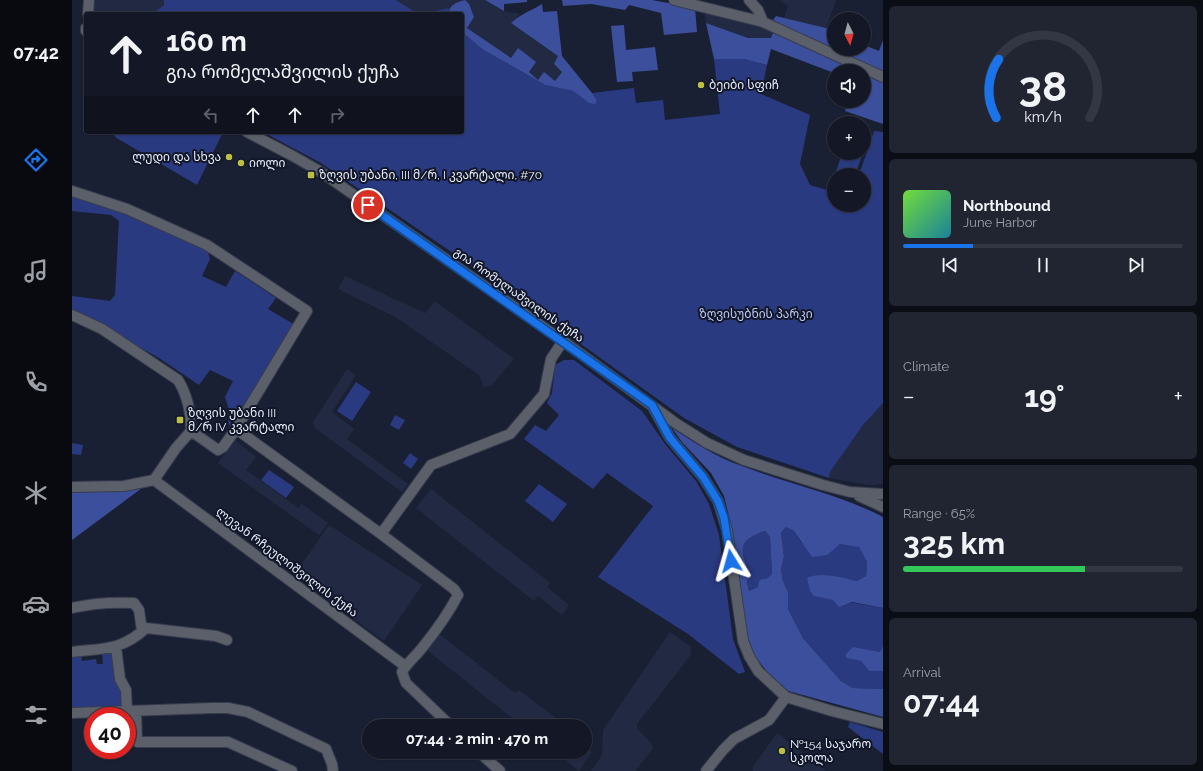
<!DOCTYPE html>
<html lang="en">
<head>
<meta charset="utf-8">
<style>
	:root { --surface:#141826; --page:#212532; --text:#f1f3f6; --muted:#9da0a7; --line:#333743; --accent:#1a73e8 }
	body { margin:0; font-family:Raleway,"Noto Sans Georgian",sans-serif; background:var(--page); color:var(--text); height:100vh; display:flex; flex-direction:column; font-size:15px; white-space:nowrap }
	* { box-sizing:border-box; margin:0 }
	p { font-size:13px; color:var(--muted) }
	.icon { flex:none; width:22px; height:22px; fill:none; stroke:currentColor; stroke-width:2; stroke-linecap:round; stroke-linejoin:round }
	.map { position:relative; flex:1; overflow:hidden }
	.panel { display:flex; flex-direction:column; gap:6px; padding:6px; background:#0b0d15; width:320px }
	.panel>* { flex:none }
	.guide { position:absolute; left:12px; top:12px; width:380px; height:122px; border-radius:4px; box-shadow:0 1px 3px #0004,0 0 0 1px var(--line); background:#141826; color:var(--text); overflow:hidden }
	.needle { width:26px; rotate:174deg }
	.buttons { position:absolute; left:755px; top:12px; display:grid; gap:8px }
	.buttons a { display:grid; place-items:center; width:44px; height:44px; border-radius:50%; background:var(--surface); box-shadow:0 1px 3px #0004,0 0 0 1px var(--line); font-size:20px }
	.speed { position:absolute; left:12px; top:707px; display:flex; gap:8px; font-size:20px; font-weight:700; text-align:center }
	.speed>* { display:grid; place-content:center; width:52px; height:52px; border-radius:50%; background:var(--surface); box-shadow:0 1px 3px #0004,0 0 0 1px var(--line); line-height:1 }
	.speed .limit { border:6px solid #d22; background:#fff; color:#111 }
	.pin { position:absolute; display:grid; place-items:center; width:34px; height:34px; color:#fff; margin:-17px; border:2px solid #fff; border-radius:50%; box-shadow:0 1px 4px #0007 }
	.me { position:absolute; width:44px; margin:-22px; rotate:352deg; stroke-linejoin:round; filter:drop-shadow(0 0 3px #0008) }
	.turn { display:flex; align-items:center; gap:14px; height:84px; padding:0 16px; font-size:18px }
	.turn .icon { width:52px; height:52px; stroke-width:2.5 }
	.turn b { display:block; font-size:28px; line-height:34px }
	.lanes { display:flex; align-items:center; height:38px; padding:0 16px; background:#0003; justify-content:center; gap:20px; direction:ltr }
	.lanes .off { opacity:.35 }
	.big { font-size:30px; font-weight:700; line-height:1.1 }
	.panel .tile { flex:1; display:flex; flex-direction:column; justify-content:center; gap:6px; min-width:0; padding:0 14px; border-radius:6px; background:var(--page) }
	.panel .dial { align-items:center; gap:0 }
	.dial svg { height:104px; overflow:visible; fill:none; stroke:var(--line); stroke-width:7; stroke-linecap:round; text-anchor:middle }
	.dial text { fill:var(--text); stroke:none }
	.song { display:flex; align-items:center; gap:12px }
	.cover { width:48px; height:48px; border-radius:6px; background:linear-gradient(135deg,hsl(100 70% 55%),hsl(190 70% 35%)) }
	.played { height:4px; border-radius:2px; background:linear-gradient(90deg,var(--accent) 25%,var(--line) 25%) }
	.keys { display:flex; justify-content:space-around; direction:ltr }
	.heat { display:flex; justify-content:space-between; align-items:center; font-size:22px; direction:ltr }
	.charge { height:6px; border-radius:3px; background:linear-gradient(90deg,#34c759 65%,var(--line) 0) }
	.trip { position:absolute; left:290px; top:719px; width:230px; height:40px; border-radius:20px; background:var(--surface); box-shadow:0 1px 3px #0004,0 0 0 1px var(--line); font-weight:700; line-height:40px; text-align:center }
	main { display:flex; flex:1; min-height:0 }
	.menu { display:flex; flex-direction:column; width:72px; justify-content:space-around; align-items:center; background:#080a0f; color:var(--muted) }
	.menu .icon { width:28px; height:28px }
	.menu .active { color:var(--accent) }
	.menu b { font-size:18px; color:var(--text) }
	.map>svg:first-child { display:block }
</style>
</head>
<body>
<main>
<nav class="menu">
<b>07:42</b>
<svg class="icon active" aria-label="directions" viewBox="0 0 24 24"><path d="M12 3l9 9-9 9-9-9zM9 14v-3h6M13 9l2 2-2 2"/></svg>
<svg class="icon" aria-label="music" viewBox="0 0 24 24"><path d="M9 18V5l10-2v13"/><circle cx="6" cy="18" r="3"/><circle cx="16" cy="16" r="3"/></svg>
<svg class="icon" aria-label="phone" viewBox="0 0 24 24"><path d="M5 4h4l2 5-3 2q2 4 5 5l2-3 5 2v4C11 20 4 13 5 4z"/></svg>
<svg class="icon" aria-label="climate" viewBox="0 0 24 24"><path d="M12 3v18M4 7l16 10M4 17L20 7"/></svg>
<svg class="icon" aria-label="car" viewBox="0 0 24 24"><path d="M5 17H2v-5l4-1 3-4h7l3 4 3 1v5h-3M9 17h6M6 11h13"/><circle cx="7" cy="17" r="2"/><circle cx="17" cy="17" r="2"/></svg>
<svg class="icon" aria-label="filters" viewBox="0 0 24 24"><path d="M4 7h16M4 17h16"/><circle cx="9" cy="7" r="2"/><circle cx="15" cy="17" r="2"/></svg>
</nav>
<div class="map">
<svg width="811" height="771" viewBox="0 0 811 771">
	<rect width="100%" height="100%" fill="#1a2033"/>
	<path fill="#222a43" d="M23 0H92V5L80 14H21Z
		M324 0H413L432 11 448 14 439 23 486 56 490 71 483 81 466 80 457 72 446 48 439 59 395 28 402 17 382 3 377 8 354 13 343 12Z
		M707 0H764L754 28 712 18 716 6Z
		M632 10 702 30 699 38H676L634 23Z
		M273 276 353 313 363 301 442 359 419 386 412 387 407 375 325 318 266 289Z
		M275 369 284 375 260 412 282 429 275 439 336 484 330 492 243 428 241 422Z
		M811 403V484L797 485 757 478 758 472 791 425Z
		M163 440 184 457 174 470 226 508 230 504 256 523 247 535 146 463Z
		M359 489 478 583 475 587 497 605 490 615 466 596 462 601 344 508Z
		M257 525 350 585 312 641 222 575Z
		M598 632 619 647 618 656 565 724V728L580 744 581 749 563 771H519L530 755 531 730Z
		M367 634 443 693 447 690 494 726H450L355 650Z
		M705 733 754 771H681L680 768Z
		M513 739 517 743 519 753 507 771 483 752H513Z"/>
	<path fill="#2a3a81" d="M92 0H324L343 12 354 13 377 8 376 14H80L92 5Z
		M390 32 410 49 473 85 501 91 517 103 524 99 520 93 562 88 564 103 591 100 593 120 648 114 642 59H672L695 65 689 94 738 115 728 164 738 185 762 192V205H792V175H787L802 131 811 132V403L791 425 758 472 757 478 665 447 612 418 506 342 507 339 249 163 191 132H390Z
		M42 132H151L125 185 43 137Z
		M770 153H791L783 175H763Z
		M0 196C47 205 91 230 135 249L138 259 130 276 154 287 163 271 204 298 196 309 223 325 159 427 156 423 157 410 153 397 161 381 138 370 127 385 87 358 0 310V296L38 301 43 295 47 221 39 215 0 211Z
		M492 360H502L570 411 593 444 624 481 637 504 647 535 661 639 673 672 667 674 616 634 526 577 581 506 535 473 521 489 452 439 463 425 474 431 487 415 475 403 480 393 483 365Z
		M284 382 299 392 280 421 265 411Z
		M323 415 333 420 327 430 318 425Z
		M0 443 11 445 9 455 0 454Z
		M338 453 346 459 339 469 331 463Z
		M197 470 222 487 214 498 189 480Z
		M467 484 495 504 481 522 453 501Z
		M714 527 722 531 730 543 764 547 768 544 787 546 795 562 794 576 785 581 758 576H739L748 597 811 608V645L808 652 795 650 774 658 789 661 797 671H811V689L779 688 769 681 731 638 716 609V592L711 581 709 570 712 556 709 533Z
		M693 531 698 537 700 574 694 579H690L686 587 677 591 675 582 678 573C667 548 666 541 693 531Z
		M40 649 51 690 52 706 0 710V656L9 654 10 661 24 659 25 664H31L30 651Z
		M778 722 811 732V754L776 727Z"/>
	<path fill="#3b4f9c" fill-rule="evenodd" d="M393 0 397 4 402 17 395 28 439 58 446 48 464 62 457 72 466 80 472 72 483 81 490 72 482 64 486 56 439 23C448 14 459 11 470 4L471 12 485 11 490 56 520 93 524 99V104L517 103 501 91 473 85 410 49 390 32V14H376C378 4 383 3 393 0Z
		M413 0H455V2L432 4V11Z
		M490 0H580L623 8 625 32 592 35 589 13 557 5 553 10 519 4 491 6Z
		M704 16 754 28 762 31V49H792V45L807 51 811 40V73L713 27 701 20Z
		M634 23 676 38H699L702 30 789 71H762V73L699 49 695 65 672 59H642Z
		M552 25 554 50 583 47 586 70 560 72 561 81 545 82 539 26Z
		M792 72 811 81V124L773 111 775 101H792Z
		M600 428C623 443 644 457 670 466 716 484 767 494 811 517V608L780 602 767 607 761 600 742 596 738 591 735 578C749 571 771 578 785 581L794 576 795 562 787 547 768 544 755 555 740 557 722 531 714 527 709 533 712 556 709 570 711 581 716 592V609L731 638 769 681 780 688 811 689V717L716 691 697 674 682 655 676 641 661 532 652 496 639 473 610 442ZM693 531 698 537 700 574 694 579H690L687 581 686 587 677 591 675 582 678 573C667 548 666 541 693 531Z
		M70 488 0 540V491Z
		M811 645V671H797L789 661 774 658V654L781 647 808 652Z"/>
	<g fill="none" stroke-linecap="round" stroke-linejoin="round">
		<g stroke="#373d4f" stroke-width="12">
			<path id="minor" d="M602 0 691 22
				M677 0 686 10 691 22 811 77
				M16 14 17 0
				M14 28V31
				M175 132 221 156 249 172 491 341 605 424 635 443 672 460 751 485 778 492 811 494
				M0 191 55 209 135 245 235 311 164 429
				M0 315 30 329 106 380C116 396 119 412 119 431L104 448 82 480
				M582 409 598 438 631 477 646 501 655 530 671 641 677 656 686 671 714 697 760 711 811 724
				M119 431 146 450 151 447 164 429 309 534
				M0 487 52 486 82 480 333 666
				M787 496 811 507
				M0 608C21 603 41 602 62 603L67 610 70 631
				M44 647 48 679 54 690 55 712
				M0 652C32 648 49 651 74 628L144 636 155 640
				M64 711 65 742H156L220 771
				M0 713 140 708H156L176 712 254 749 260 764 261 771
				M379 726 334 683 330 672C335 663 343 657 350 648 363 632 376 614 386 595L382 589 309 534 359 465 438 434 472 394 479 359 491 341
				M407 752 428 771
				M634 771 651 750 662 739 697 720 714 697"/>
		</g>
		<use href="#minor" stroke="#5b5f69" stroke-width="10"/>
	</g>
	<g fill="none" stroke-linecap="round" stroke-linejoin="round">
		<g stroke="#114b97" stroke-width="10">
			<path id="route" d="M296 205 580 405 598 438 631 477 646 501 652 518 659 561"/>
		</g>
		<use href="#route" stroke="#1a73e8" stroke-width="7"/>
	</g>
	<g fill="#bdbf43" stroke="#111729" stroke-width="1.5">
		<circle cx="629" cy="85" r="4"/>
		<circle cx="157" cy="157" r="4"/>
		<circle cx="169" cy="163" r="4"/>
		<rect x="235" y="171" width="8" height="8" rx="2"/>
		<rect x="104" y="416" width="8" height="8" rx="2"/>
		<circle cx="710" cy="751" r="4"/>
	</g>
	<g text-anchor="middle" stroke-width="4" stroke-linejoin="round" paint-order="stroke">
		<g font-size="12" fill="#e9eefb" stroke="#111729" text-anchor="start">
			<text x="637" y="89">ბეიბი სფიჩ</text>
			<text x="149" y="161" text-anchor="end">ლუდი და სხვა</text>
			<text x="177" y="167">იოლი</text>
			<text x="247" y="179">ზღვის უბანი, III მ/რ, I კვარტალი, #70</text>
			<text x="116" y="417">ზღვის უბანი III<tspan x="116" dy="14">მ/რ IV კვარტალი</tspan></text>
			<text x="718" y="748">№154 საჯარო<tspan x="718" dy="14">სკოლა</tspan></text>
		</g>
		<g font-size="12" fill="#e9eefb" stroke="#111729">
			<text transform="translate(447 295) rotate(35)" y="4">გია რომელაშვილის ქუჩა</text>
			<text transform="translate(215 562) rotate(37)" y="4">ლევან რჩეულიშვილის ქუჩა</text>
		</g>
		<g font-size="12" fill="#bccbf6" stroke="#111729">
			<text x="684" y="318">ზღვისუბნის პარკი</text>
		</g>
	</g>
</svg>
<div class="buttons">
<a><svg class="needle" viewBox="-14 -14 28 28"><path d="M0-13l5 13h-10z" fill="#e53935"/><path d="M0 13l5-13h-10z" fill="#9da0a7"/></svg></a>
<a><svg class="icon" aria-label="sound" viewBox="0 0 24 24"><path d="M4 9h4l5-4v14l-5-4H4zM17 9q2 3 0 6"/></svg></a>
<a>+</a>
<a>−</a>
</div>
<div class="speed"><div class="limit">40</div></div>
<div class="pin" style="left:296px;top:205px;background:#d93025"><svg class="icon" aria-label="arrive" viewBox="0 0 24 24"><path d="M6 21V4h12l-3 4 3 4H6"/></svg></div>
<svg class="me" style="left:659px;top:561px" viewBox="-20 -20 40 40"><path d="M0-17L14 15 0 8-14 15z" fill="#1a73e8" stroke="#fff" stroke-width="4"/></svg>
<div class="trip">07:44 · 2 min · 470 m</div>
<div class="guide">
<div class="turn"><svg class="icon" aria-label="ahead" viewBox="0 0 24 24"><path d="M12 20V5M6 11l6-6 6 6"/></svg><div><b>160 m</b>გია რომელაშვილის ქუჩა</div></div>
<div class="lanes"><svg class="icon off" aria-label="left" viewBox="0 0 24 24"><path d="M17 20v-9H6M10 6l-5 5 5 5"/></svg><svg class="icon" aria-label="ahead" viewBox="0 0 24 24"><path d="M12 20V5M6 11l6-6 6 6"/></svg><svg class="icon" aria-label="ahead" viewBox="0 0 24 24"><path d="M12 20V5M6 11l6-6 6 6"/></svg><svg class="icon off" aria-label="right" viewBox="0 0 24 24"><path d="M7 20v-9h11M14 6l5 5-5 5"/></svg></div>
</div>
</div>
<section class="panel">
<div class="tile dial"><svg viewBox="0 0 100 80">
<path d="M14 69A42 42 0 1 1 86 69"/>
<path d="M14 69A42 42 0 0 1 16 24" stroke="#1a73e8"/>
<text x="50" y="56" font-size="32" font-weight="700">38</text>
<text x="50" y="72" font-size="11">km/h</text>
</svg></div>
<div class="tile">
<div class="song"><i class="cover"></i><div><b>Northbound</b><p>June Harbor</p></div></div>
<div class="played"></div>
<div class="keys"><svg class="icon" aria-label="previous" viewBox="0 0 24 24"><path d="M18 5L8 12l10 7zM5 5v14"/></svg><svg class="icon" aria-label="pause" viewBox="0 0 24 24"><path d="M8 5v14M16 5v14"/></svg><svg class="icon" aria-label="next" viewBox="0 0 24 24"><path d="M6 5l10 7-10 7zM19 5v14"/></svg></div>
</div>
<div class="tile"><p>Climate</p>
<div class="heat"><a>−</a><b class="big">19°</b><a>+</a></div>
</div>
<div class="tile"><p>Range · 65%</p><b class="big">325 km</b><div class="charge"></div></div>
<div class="tile"><p>Arrival</p><b class="big">07:44</b></div>
</section>
</main>
</body>
</html>
